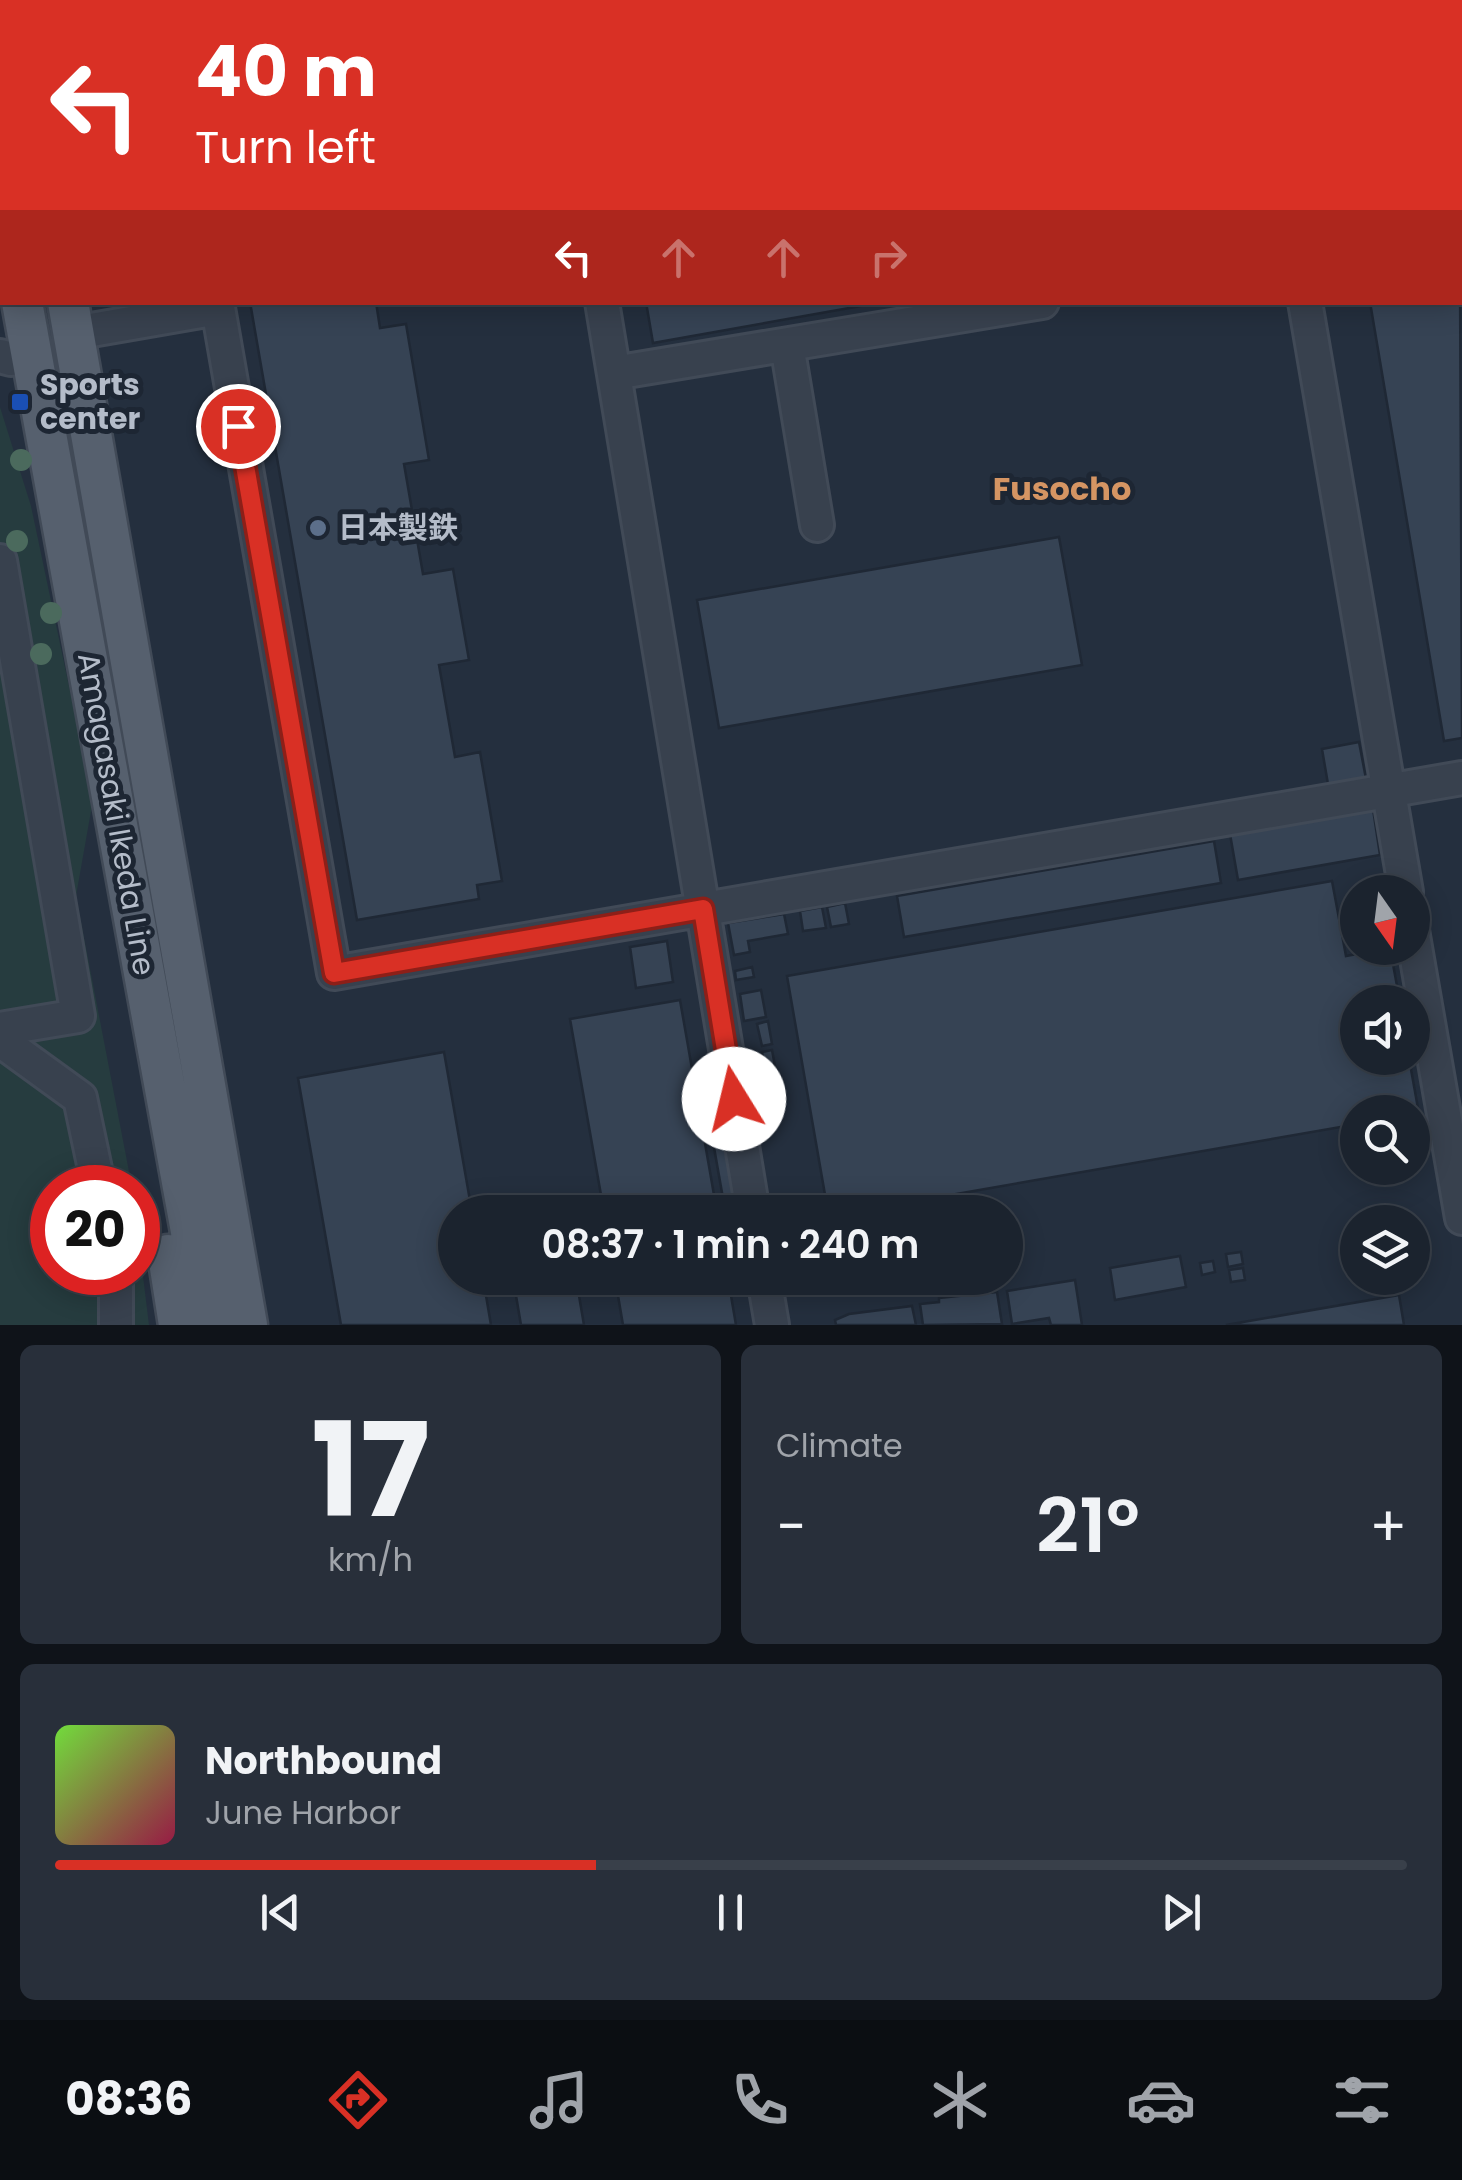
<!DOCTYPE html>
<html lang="en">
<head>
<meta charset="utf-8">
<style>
	:root { --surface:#1b232e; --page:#282f3a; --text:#f1f3f6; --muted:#a0a4aa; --line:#39404a; --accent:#d93025 }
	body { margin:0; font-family:Poppins,"Noto Sans JP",sans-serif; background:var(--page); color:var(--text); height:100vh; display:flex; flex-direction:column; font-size:38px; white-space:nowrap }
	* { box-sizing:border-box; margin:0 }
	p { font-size:32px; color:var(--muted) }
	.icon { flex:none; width:55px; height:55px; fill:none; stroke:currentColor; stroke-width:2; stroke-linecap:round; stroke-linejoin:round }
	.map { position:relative; height:1325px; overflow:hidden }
	.side { display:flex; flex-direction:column; gap:20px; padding:20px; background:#0f1319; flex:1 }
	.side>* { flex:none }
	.guide { position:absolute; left:0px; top:0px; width:1462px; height:305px; box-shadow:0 5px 25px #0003,0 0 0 2px var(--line); background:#d93025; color:#fff; overflow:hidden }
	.needle { width:65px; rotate:166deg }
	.fabs { position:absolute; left:1340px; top:875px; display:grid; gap:20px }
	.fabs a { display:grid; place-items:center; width:90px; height:90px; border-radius:50%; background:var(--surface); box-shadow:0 5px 25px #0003,0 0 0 2px var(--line); font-size:50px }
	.speed { position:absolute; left:30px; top:1165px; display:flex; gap:20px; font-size:50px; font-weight:700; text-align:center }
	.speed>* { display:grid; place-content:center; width:130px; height:130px; border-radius:50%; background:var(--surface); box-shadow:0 5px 25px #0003,0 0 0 2px var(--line); line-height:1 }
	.speed .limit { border:15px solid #d22; background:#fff; color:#111 }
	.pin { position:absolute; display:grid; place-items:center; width:85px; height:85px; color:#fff; margin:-42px; border:5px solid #fff; border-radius:50%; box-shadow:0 2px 10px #0007 }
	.me { position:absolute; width:110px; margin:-55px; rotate:351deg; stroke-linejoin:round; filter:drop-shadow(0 0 8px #0008) }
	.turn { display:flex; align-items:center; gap:35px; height:210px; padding:0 30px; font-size:45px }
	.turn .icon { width:130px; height:130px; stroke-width:2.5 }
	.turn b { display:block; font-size:70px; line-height:85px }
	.lanes { display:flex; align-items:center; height:95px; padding:0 30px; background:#0003; justify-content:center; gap:50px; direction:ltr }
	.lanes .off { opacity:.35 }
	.big { font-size:75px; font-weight:600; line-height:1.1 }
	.side .card { flex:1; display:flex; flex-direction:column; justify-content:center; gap:15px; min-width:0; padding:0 35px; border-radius:15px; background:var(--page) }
	.side .dial { align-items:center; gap:0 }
	.dial b { font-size:130px; line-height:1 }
	.song { display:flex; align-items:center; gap:30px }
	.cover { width:120px; height:120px; border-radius:15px; background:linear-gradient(135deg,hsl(100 70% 55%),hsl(340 70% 35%)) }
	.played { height:10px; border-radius:5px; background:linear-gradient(90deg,var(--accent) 40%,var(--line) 40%) }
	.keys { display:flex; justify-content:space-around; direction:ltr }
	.heat { display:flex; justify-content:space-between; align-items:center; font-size:55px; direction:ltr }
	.side .tiles { flex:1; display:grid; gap:20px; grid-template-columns:1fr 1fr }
	.card:last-child { grid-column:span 2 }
	.trip { position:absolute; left:438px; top:1195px; width:585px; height:100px; border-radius:50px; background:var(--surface); box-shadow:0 5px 25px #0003,0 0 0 2px var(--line); font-weight:600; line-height:100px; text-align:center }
	.tabs { display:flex; height:160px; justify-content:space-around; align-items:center; background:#0b0e12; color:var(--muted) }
	.tabs .icon { width:70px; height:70px }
	.tabs .on { color:var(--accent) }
	.tabs b { font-size:45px; color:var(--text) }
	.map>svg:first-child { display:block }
</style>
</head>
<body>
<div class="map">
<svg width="1462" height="1325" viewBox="0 0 1462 1325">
	<rect width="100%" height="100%" fill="#242f3e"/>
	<path fill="#263c3f" d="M0 407 31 506 93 800 76 896 132 1187 52 1188V1272H138V1235L149 1325H0Z"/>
	<path fill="#364354" stroke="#1f2835" stroke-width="2.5" d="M771 0H1190V2H756Z
		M1423 0H1462V152L1460 2Z
		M1460 271 1462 738 1444 741 1370 302H1460Z
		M250 302H376L380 328 406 324 429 460 404 464 423 574 453 569 469 660 439 665 455 757 480 752 502 881 477 885 479 899 357 920Z
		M646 302H883L653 343Z
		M1059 537 1082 665 719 728 697 600Z
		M1359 742 1367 784 1329 790 1322 749Z
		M1373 809 1380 855 1238 880 1230 834Z
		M1214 841 1221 883 904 937 897 896Z
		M1332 881 1346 956 1390 948 1400 1002H1358V1058H1409L1419 1114 1358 1112V1124L853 1212H828L787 976Z
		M845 903 849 924 831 927 827 907Z
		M822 907 826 928 803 931 800 911Z
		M784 914 788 934 748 941 750 952 734 955 728 923Z
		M667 941 673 982 636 988 630 947Z
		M752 967 754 977 736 980 735 971Z
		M761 990 766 1017 744 1021 740 994Z
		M680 1000 717 1212H604L570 1019Z
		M768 1021 772 1044 762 1046 757 1024Z
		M772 1050 777 1077 767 1078 762 1052Z
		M444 1052 472 1212H455V1278H483L491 1325H341L298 1078Z
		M718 1083 739 1201 724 1204 703 1085Z
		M780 1089 783 1108 772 1110 769 1091Z
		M1241 1252 1243 1264 1228 1267 1226 1254Z
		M1180 1256 1186 1287 1115 1300 1110 1268Z
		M1213 1261 1215 1272 1202 1275 1200 1263Z
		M1243 1268 1245 1280 1231 1282 1229 1270Z
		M513 1278H576L584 1325H521Z
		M615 1278H728L736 1325H623Z
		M1075 1280 1082 1325H1051L1049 1318 1012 1324 1007 1291Z
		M997 1292 1002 1324 923 1325 920 1304 939 1302V1298Z
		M1399 1295 1404 1325H1226Z
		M912 1306 916 1325H836L835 1320 849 1314Z"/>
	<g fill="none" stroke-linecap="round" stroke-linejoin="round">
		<g stroke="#414a57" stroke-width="38">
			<path id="minor" d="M552 0V2
				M1253 0V2
				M1460 226H1462
				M217 302 334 973 1462 778
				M602 302 753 1212
				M1305 302 1406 892
				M74 333 218 308
				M787 345 817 525
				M0 356 11 359
				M614 373 1042 302
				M0 561 78 1016 0 1029
				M1412 930 1462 1218
				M0 1040 80 1098 99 1188
				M116 1272V1325
				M764 1278 772 1325"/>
		</g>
		<g stroke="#414a57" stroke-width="45">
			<path id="major" d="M16 0 17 2
				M0 184 2 197
				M22 302 208 1325
				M68 302 247 1325
				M168 1255 179 1325"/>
		</g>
		<use href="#minor" stroke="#38414e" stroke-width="32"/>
		<use href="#major" stroke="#56606e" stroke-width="40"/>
	</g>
	<g fill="#4b6a5d">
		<circle cx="21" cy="460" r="11"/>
		<circle cx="17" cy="541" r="11"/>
		<circle cx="51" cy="613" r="11"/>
		<circle cx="41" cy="654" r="11"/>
	</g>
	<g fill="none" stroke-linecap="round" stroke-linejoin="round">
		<g stroke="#8d1f18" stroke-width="25">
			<path id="route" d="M238 426 334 973 703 909 734 1099"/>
		</g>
		<use href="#route" stroke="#d93025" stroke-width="18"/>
	</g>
	<rect fill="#1a4fb4" stroke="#1d2633" stroke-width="4" x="10" y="392" width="20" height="20" rx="5"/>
	<circle fill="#5c6f8a" stroke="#1d2633" stroke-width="4" cx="318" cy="528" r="10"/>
	<g text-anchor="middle" stroke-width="10" stroke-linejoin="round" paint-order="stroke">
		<g font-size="30" font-weight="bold" fill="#b4bcc9" stroke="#1d2633" text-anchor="start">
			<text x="40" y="395">Sports<tspan x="40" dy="34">center</tspan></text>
			<text x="338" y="538">日本製鉄</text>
		</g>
		<g font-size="30" fill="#b4bcc9" stroke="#1d2633">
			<text transform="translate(116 814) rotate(80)" y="10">Amagasaki Ikeda Line</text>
		</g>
		<g font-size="32" font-weight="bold" fill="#d59563" stroke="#1d2633">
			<text x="1062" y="500">Fusocho</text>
		</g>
	</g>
</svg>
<div class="fabs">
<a><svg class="needle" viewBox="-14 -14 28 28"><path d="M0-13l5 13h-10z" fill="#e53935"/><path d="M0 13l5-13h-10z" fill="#a0a4aa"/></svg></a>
<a><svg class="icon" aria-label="sound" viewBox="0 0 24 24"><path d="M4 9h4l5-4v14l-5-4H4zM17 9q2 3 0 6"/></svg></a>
<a><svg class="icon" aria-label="search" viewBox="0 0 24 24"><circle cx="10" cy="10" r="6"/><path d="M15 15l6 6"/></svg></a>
<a><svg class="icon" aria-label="layers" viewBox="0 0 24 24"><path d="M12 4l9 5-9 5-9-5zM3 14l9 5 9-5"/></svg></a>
</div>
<div class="speed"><div class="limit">20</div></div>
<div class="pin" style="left:238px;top:426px;background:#d93025"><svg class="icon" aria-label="arrive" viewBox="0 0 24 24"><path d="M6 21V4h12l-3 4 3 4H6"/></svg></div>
<svg class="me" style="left:734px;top:1099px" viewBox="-20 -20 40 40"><circle r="19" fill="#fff"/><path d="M0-13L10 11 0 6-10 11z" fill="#d93025"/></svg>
<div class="trip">08:37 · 1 min · 240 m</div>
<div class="guide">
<div class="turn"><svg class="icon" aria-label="left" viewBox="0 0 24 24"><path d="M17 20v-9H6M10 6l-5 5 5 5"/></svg><div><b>40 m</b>Turn left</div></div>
<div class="lanes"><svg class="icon" aria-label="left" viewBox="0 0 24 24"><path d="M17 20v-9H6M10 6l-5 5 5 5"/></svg><svg class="icon off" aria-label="ahead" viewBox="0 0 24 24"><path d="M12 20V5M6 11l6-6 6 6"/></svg><svg class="icon off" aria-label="ahead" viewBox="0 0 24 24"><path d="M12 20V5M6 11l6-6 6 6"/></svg><svg class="icon off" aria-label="right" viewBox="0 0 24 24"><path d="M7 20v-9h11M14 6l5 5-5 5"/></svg></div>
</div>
</div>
<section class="side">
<div class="tiles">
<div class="card dial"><b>17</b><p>km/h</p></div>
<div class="card"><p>Climate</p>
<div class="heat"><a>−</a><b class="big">21°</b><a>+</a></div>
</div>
<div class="card">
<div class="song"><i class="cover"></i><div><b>Northbound</b><p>June Harbor</p></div></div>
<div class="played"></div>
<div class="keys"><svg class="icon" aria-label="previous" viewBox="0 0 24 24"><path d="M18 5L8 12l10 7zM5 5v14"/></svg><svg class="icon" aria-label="pause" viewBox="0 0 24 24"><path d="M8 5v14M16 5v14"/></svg><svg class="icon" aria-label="next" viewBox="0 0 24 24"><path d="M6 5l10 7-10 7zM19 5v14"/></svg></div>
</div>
</div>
</section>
<nav class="tabs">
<b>08:36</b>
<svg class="icon on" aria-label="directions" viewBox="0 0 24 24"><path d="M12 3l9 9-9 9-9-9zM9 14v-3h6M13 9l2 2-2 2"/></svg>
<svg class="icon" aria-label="music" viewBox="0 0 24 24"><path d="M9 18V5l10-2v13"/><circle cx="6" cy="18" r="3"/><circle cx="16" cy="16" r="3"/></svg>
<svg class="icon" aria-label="phone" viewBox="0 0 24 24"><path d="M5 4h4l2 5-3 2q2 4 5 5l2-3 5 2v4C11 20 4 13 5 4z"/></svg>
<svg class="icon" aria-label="climate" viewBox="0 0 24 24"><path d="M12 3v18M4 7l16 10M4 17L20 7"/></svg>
<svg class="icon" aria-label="car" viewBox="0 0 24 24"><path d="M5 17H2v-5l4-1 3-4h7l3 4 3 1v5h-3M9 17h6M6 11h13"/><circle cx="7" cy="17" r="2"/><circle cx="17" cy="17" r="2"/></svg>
<svg class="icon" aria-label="filters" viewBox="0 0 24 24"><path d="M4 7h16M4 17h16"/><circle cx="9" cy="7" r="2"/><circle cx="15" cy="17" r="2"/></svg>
</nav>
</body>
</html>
